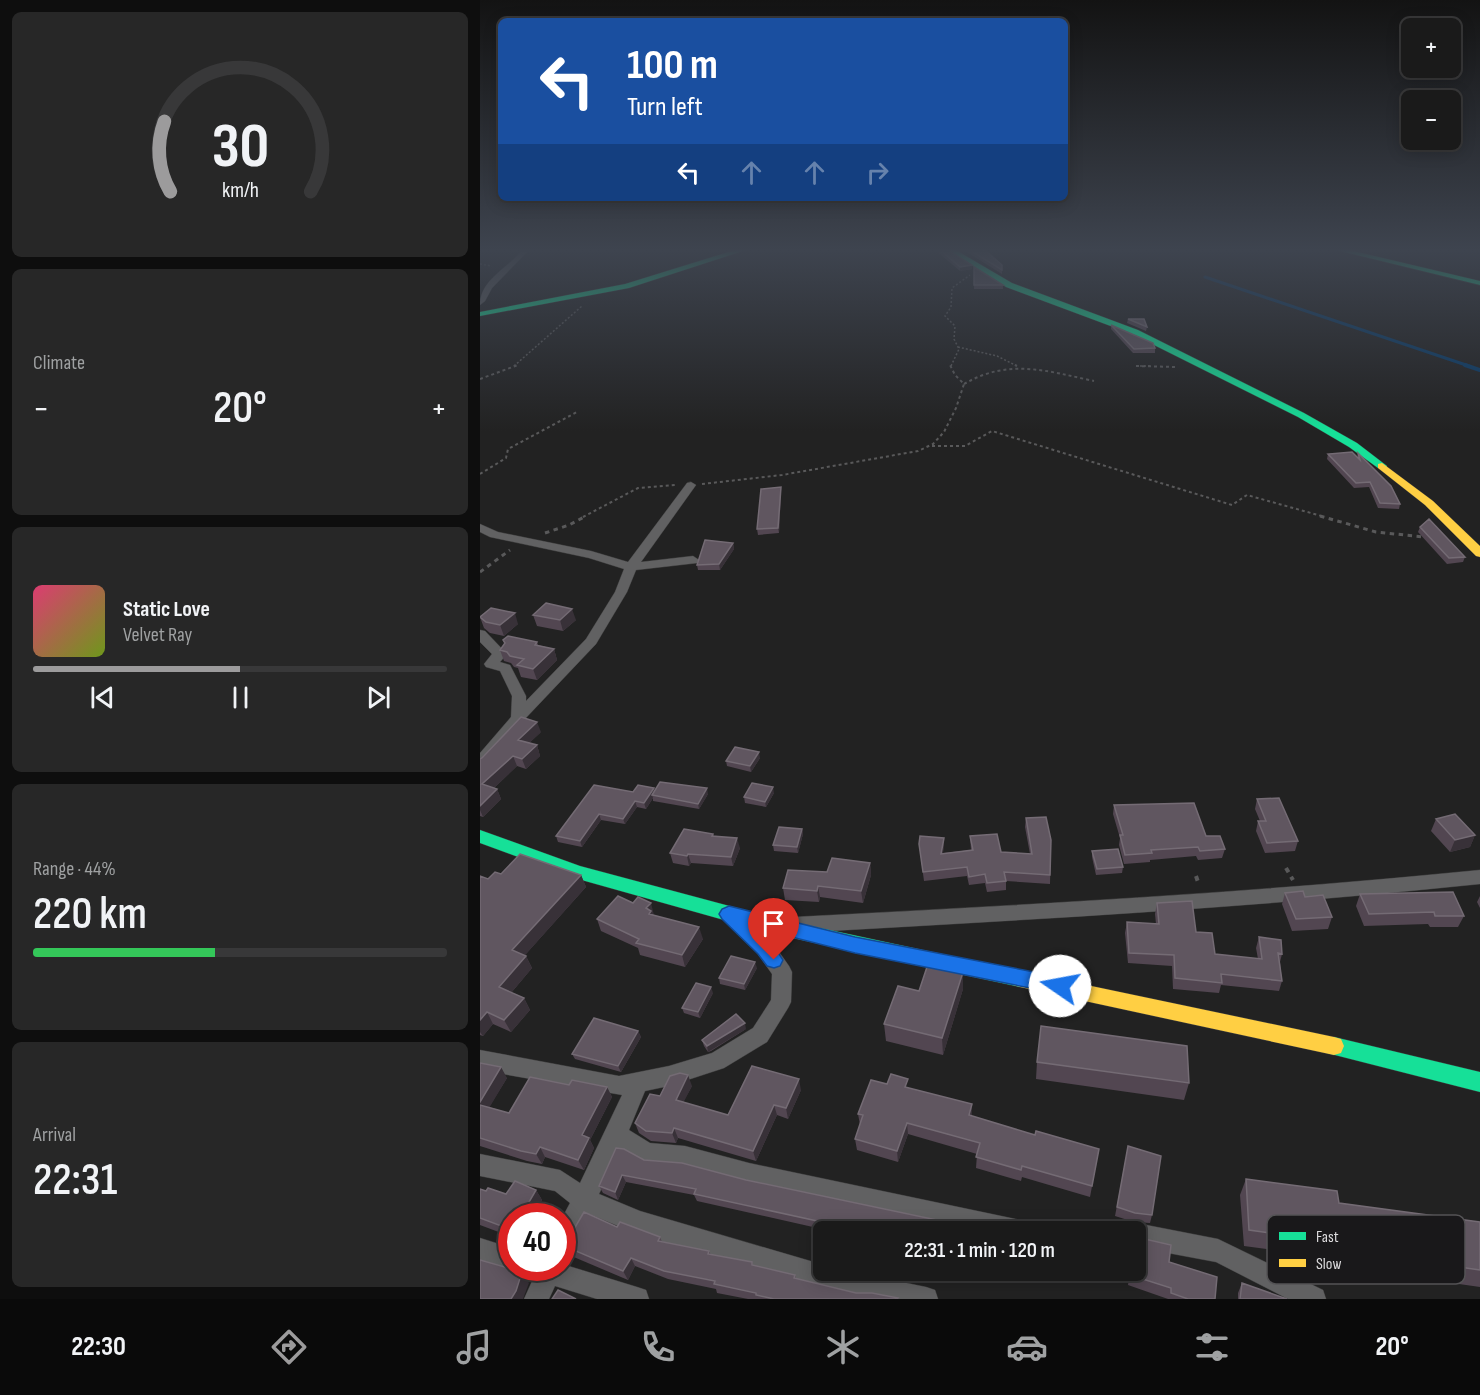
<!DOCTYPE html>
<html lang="en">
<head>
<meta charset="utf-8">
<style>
	:root { --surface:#1a1a1a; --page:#272727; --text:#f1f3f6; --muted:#9fa1a2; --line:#383839; --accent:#9c9b9c }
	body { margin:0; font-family:"Sofia Sans Condensed",sans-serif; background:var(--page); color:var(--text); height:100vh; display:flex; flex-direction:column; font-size:22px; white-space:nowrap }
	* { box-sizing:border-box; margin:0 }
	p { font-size:20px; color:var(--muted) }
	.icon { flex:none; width:33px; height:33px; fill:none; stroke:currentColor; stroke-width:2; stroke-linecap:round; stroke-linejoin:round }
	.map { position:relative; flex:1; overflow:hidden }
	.sheet { display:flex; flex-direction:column; gap:12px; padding:12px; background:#0e0e0e; width:480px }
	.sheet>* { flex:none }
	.guide { position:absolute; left:18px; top:18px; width:570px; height:183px; border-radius:9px; box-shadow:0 3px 15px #0003,0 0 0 2px var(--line); background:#1a4fa0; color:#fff; overflow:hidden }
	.tools { position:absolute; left:921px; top:18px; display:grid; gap:12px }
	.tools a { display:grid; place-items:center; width:60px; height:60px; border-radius:9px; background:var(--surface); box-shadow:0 3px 15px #0003,0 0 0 2px var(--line); font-size:30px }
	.speed { position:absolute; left:18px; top:1203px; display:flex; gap:12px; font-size:30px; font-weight:700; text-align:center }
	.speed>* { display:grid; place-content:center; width:78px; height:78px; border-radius:50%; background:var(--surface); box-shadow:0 3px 15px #0003,0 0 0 2px var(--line); line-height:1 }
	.speed .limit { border:9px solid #d22; background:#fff; color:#111 }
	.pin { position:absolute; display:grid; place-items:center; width:51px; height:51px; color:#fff; margin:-62px -26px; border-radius:50% 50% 50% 0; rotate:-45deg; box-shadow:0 0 6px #0007 }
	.pin .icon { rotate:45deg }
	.me { position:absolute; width:66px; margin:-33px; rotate:282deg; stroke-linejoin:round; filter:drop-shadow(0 0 4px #0008) }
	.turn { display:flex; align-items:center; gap:21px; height:126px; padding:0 30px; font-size:27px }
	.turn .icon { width:78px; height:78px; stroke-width:2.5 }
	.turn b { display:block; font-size:42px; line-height:51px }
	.lanes { display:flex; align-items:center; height:57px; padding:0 30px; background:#0003; justify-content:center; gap:30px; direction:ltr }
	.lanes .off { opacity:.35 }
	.big { font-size:45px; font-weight:600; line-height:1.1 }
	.sheet .widget { flex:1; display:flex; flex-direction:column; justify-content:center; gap:9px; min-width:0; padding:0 21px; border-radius:9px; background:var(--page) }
	.sheet .dial { align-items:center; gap:0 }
	.dial svg { height:156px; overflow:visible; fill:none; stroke:var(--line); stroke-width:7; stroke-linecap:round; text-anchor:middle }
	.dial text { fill:var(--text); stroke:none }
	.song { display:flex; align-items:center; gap:18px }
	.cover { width:72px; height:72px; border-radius:9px; background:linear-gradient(135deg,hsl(340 70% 55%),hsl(80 70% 35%)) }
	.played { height:6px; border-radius:3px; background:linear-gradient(90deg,var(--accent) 50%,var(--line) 50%) }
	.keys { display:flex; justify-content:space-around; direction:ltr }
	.heat { display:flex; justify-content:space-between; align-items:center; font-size:33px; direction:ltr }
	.charge { height:9px; border-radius:4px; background:linear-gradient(90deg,#34c759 44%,var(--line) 0) }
	.trip { position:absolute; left:333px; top:1221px; width:333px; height:60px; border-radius:9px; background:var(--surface); box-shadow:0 3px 15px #0003,0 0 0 2px var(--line); font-weight:600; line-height:60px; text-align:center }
	.menu { display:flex; height:96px; justify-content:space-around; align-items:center; background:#0a0a0a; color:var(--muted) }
	.menu .icon { width:42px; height:42px }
	.menu .on { color:var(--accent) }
	.menu b { font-size:27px; color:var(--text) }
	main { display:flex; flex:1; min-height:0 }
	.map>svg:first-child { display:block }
</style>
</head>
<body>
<main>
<section class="sheet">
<div class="widget dial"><svg viewBox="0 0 100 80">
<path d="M14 69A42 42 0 1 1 86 69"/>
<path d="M14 69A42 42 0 0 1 11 33" stroke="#9c9b9c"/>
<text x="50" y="56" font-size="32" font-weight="700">30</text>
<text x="50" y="72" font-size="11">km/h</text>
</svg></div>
<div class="widget"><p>Climate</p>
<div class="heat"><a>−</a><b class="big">20°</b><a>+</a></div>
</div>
<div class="widget">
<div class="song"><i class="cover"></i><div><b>Static Love</b><p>Velvet Ray</p></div></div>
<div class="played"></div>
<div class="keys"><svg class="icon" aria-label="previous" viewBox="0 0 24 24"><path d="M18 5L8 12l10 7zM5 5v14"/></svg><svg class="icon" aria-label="pause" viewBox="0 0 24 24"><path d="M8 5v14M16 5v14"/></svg><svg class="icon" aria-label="next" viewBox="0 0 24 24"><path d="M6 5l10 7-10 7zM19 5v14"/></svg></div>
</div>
<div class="widget"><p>Range · 44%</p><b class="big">220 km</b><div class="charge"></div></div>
<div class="widget"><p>Arrival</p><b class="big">22:31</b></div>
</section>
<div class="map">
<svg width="1000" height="1299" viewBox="0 0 1000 1299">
	<rect width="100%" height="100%" fill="#222"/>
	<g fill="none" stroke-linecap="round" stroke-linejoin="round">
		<path stroke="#093c69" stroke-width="3" d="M725 277 989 366"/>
		<path stroke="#093c69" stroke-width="4" d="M985 365 1000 370"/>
		<g stroke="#3c3c3c" stroke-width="1">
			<path id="street" d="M43 249H50L12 288 5 301 0 305C0 279 29 268 43 249Z
				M211 482 216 485 161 562 213 556 219 560 217 563 156 570 147 592 116 644 43 721 5 767 0 768V753L31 717 32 696 20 671 6 667 4 664 12 654 0 642V630L5 631 27 654 20 662 30 665 46 696V701L106 639 135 592 144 569 109 558 10 537 0 532V524L18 532 111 551 148 562 207 483Z
				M1000 870V884C772 908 543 920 314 933L308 930 305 925 308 920 314 917C543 905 772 893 1000 870Z
				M252 910 258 912 292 942 309 966 312 972 311 1002 308 1008 287 1042 244 1068 189 1086 165 1091 149 1130 170 1143 205 1146 269 1163 540 1220 548 1224 552 1232H483L269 1185 205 1168 167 1165 140 1150 119 1194 160 1211 344 1265V1270H363L446 1287 455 1290 458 1299H378L160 1235 109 1214 90 1252 82 1256V1218L90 1203 75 1191 0 1176V1154L80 1170 100 1183 142 1095 0 1070V1050L139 1076 189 1066 232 1053 273 1028 291 1000 292 974 278 954 246 922 243 917 246 912Z
				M625 1220H638L646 1224 648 1227 656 1223 738 1239 843 1290 846 1299H808L736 1262 656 1247V1232H613L617 1224Z
				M0 1238 32 1248V1268H40L32 1272 0 1262Z
				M82 1264 157 1287 166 1290 169 1299H117L75 1286 69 1299H44L53 1279 47 1277 44 1268H82Z"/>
		</g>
		<g stroke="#3c3c3c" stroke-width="1">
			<path id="fast" d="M258 249H269L149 288 0 316V312L145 284Z
				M466 249H474L532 283 658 330 824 413 877 443 907 466 906 468H898L869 447 818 417 652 334 526 287Z
				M852 249H865L1000 281V285Z
				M0 830 100 866 294 918 540 971 547 973 550 979 547 985 540 987 294 934 98 879 0 843Z
				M854 1037 1000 1072V1092L847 1053 844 1046 847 1039Z"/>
		</g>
		<g stroke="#3c3c3c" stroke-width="1">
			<path id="slow" d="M902 463 953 501 1000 546V557L996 556 945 505 898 468V464Z
				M540 971 854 1037 861 1039 864 1046 861 1053 854 1055 540 987 533 985 530 979 533 973Z"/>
		</g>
		<path stroke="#59595a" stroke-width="1.5" stroke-dasharray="2 2" stroke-linecap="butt" d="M0 264 12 266
			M478 347 517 356 537 366
			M34 366 102 306
			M471 366 479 349 474 339 475 326 465 316 471 307 472 288 490 275
			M656 366H672"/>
		<path stroke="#59595a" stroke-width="2" stroke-dasharray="3 3" stroke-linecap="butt" d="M535 365 537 366
			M656 366 697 367
			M0 379 38 365
			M484 384C529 358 567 371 614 381
			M452 446H485L512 431 752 505 767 495 845 517
			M0 474 26 458 28 449 97 412
			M222 484 302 475 438 451 453 444 464 432 476 408 484 384 475 375 470 365
			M103 517 158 488 195 485"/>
		<path stroke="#59595a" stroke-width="3" stroke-dasharray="4.5 4.5" stroke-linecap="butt" d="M840 516 896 532 944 537
			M65 533 89 525 106 516
			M0 572 30 550"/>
		<path stroke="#59595a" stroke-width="4" stroke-dasharray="5 5" stroke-linecap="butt" d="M806 868 813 880
			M716 876 719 885"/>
		<use href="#street" fill="#616162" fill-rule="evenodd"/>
		<use href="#fast" fill="#16e098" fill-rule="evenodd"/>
		<use href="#slow" fill="#ffcf43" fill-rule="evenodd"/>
	</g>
	<path fill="#524651" d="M454 249H466L492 265V269L480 271Z
		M482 249H501L522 265V274Z
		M494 267 523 285V289H494Z
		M648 319 667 327 666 331 647 323Z
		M631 325 675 348V353H653L631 329Z
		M878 453 920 504 919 509 898 508 889 487 874 488 847 459 848 454 877 458Z
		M301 492 299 533 278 535 277 529Z
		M940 527 985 557 983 562 967 564 938 532Z
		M253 543 254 549 240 570H218L217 565Z
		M53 615 96 620 83 631 57 626Z
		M0 617 38 624 24 636 10 633 4 628Z
		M23 640 57 642 58 645 74 649 77 660 57 680 41 677 38 668 34 667 31 663 24 661 20 650 25 644Z
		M61 732 49 743 57 745 60 756 46 769 37 766 14 788 17 789 21 799 3 817 0 816V759Z
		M280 758 271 772 247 766 246 761Z
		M175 790 228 794 219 809 173 801V798L166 809 157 807 145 824 121 820 102 847 78 842 76 836 153 792Z
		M294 793 286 807 265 803 264 797Z
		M777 799 818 841 815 851 785 853 776 831 778 821H780L775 809Z
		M634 805 745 849 742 858 718 860 716 856 670 860V862L644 864 639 845 640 838 633 814Z
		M546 818 571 840 570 884 526 881V890L507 892 505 883 489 885 487 876 444 881 439 844 464 838 463 853 491 850 490 836 521 852 550 854 545 827Z
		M956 819 995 835 990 847 970 852 951 831Z
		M322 829 323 834 318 853 294 851 293 845Z
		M233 834 234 836 260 848 253 866 211 863 209 866 193 863 190 853Z
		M612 851 643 867 642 873 616 875 612 857Z
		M390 863 391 875 383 903 340 897 339 902 305 900 303 888 347 872Z
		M21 874 101 875 106 887 45 955 46 956 52 968 31 993 44 998 50 1010 31 1032 13 1024 3 1036 0 1035V876L8 879Z
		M805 893 825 897 852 917 848 929 812 931 802 904Z
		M880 894 984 916 978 927H950L948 924 884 926 876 906Z
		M1000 896V908L997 902Z
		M677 903 716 932 735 954 778 959 776 948 779 937 802 954 800 962 802 981 799 991 741 985 739 993 693 989 692 966 648 963 645 933 647 922 676 924 675 914Z
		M174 915 223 939 205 967 160 955 158 948 121 931 117 919Z
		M277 968 265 990 240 984 239 978Z
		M483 989 463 1055 406 1041 404 1024 439 991Z
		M233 993 220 1018 204 1013 202 1008Z
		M266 1029 231 1051 228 1052 224 1046 222 1040Z
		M158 1031 161 1037 141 1072 95 1059 92 1054Z
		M557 1062 709 1083 704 1100 556 1079Z
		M0 1063 27 1078 9 1107 29 1113 89 1085 127 1087 132 1097 110 1140 114 1148 104 1170 65 1157 62 1164 47 1161 0 1146Z
		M407 1084 429 1088 492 1116 555 1135 619 1149 610 1197 542 1177 541 1181 496 1168 497 1154 428 1134 418 1162 377 1150 375 1139 380 1125 378 1114Z
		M212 1086 203 1102 248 1115 321 1090 308 1119 297 1115 276 1161 198 1138 196 1143 171 1141 159 1133 155 1123 180 1096Z
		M648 1146 672 1215 670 1223 654 1222 635 1216Z
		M164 1160 266 1180 508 1232H355L217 1201 214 1195 146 1182 138 1200 123 1193 119 1186Z
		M766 1179 859 1203 1000 1222V1287L860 1267 859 1259 764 1246 760 1195Z
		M0 1189 6 1191 26 1194 56 1190 62 1200 59 1206 63 1207 68 1216H32V1237L0 1225Z
		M137 1227 180 1237 182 1242 229 1251 231 1255 272 1262 273 1266 315 1275 316 1279 376 1293 418 1299H268L237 1293 236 1289 188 1279 155 1266 148 1280 89 1255 84 1246Z
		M528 1270H576L574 1281Z
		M650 1270H656L735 1299H688L648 1285Z
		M762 1283 807 1299H758V1293Z"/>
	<path fill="#383138" d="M492 265V269L480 271V267Z
		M301 487V492L299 533 298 528Z
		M253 543 254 549 240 570 239 564Z
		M92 609 96 620 83 631 80 620Z
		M35 613 38 624 24 636 20 625Z
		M74 649 77 660 57 680 53 669Z
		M57 722 61 732 42 750 38 740Z
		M57 745 60 756 46 769 42 759Z
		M279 752 280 758 271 772 270 766Z
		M33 756 37 766 7 795 2 784Z
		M293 787 294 793 286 807 285 802Z
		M174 788 176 793 172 795 173 798 166 809 164 803Z
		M227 788 228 794 219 809 218 804Z
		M17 789 21 799 3 817 0 810V806Z
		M155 801 157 807 145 824 143 819Z
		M119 814 121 820 102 847 100 841Z
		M322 829 323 834 318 853 317 847Z
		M995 835 990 847 970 852 975 840Z
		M257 838 260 848 253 866 251 857Z
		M464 838V847L461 862V854Z
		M208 854 211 863 209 866 207 856Z
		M390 863 391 875 383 903 381 891Z
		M101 875 106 887 38 963 32 950Z
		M338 886 340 897 339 902 337 891Z
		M171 903 174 915 175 922 166 908Z
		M219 927 223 939 205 967 202 955Z
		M46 956 52 968 26 999 19 987Z
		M275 962 277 968 265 990 264 984Z
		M483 972V989L463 1055 462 1038Z
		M231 987 233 993 220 1018 218 1012Z
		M44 998 50 1010 31 1032 24 1020Z
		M7 1012 13 1024 3 1036 0 1032V1020Z
		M265 1023 266 1029 228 1052 227 1046Z
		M158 1031 161 1037 141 1072 138 1066Z
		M21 1067 27 1078 5 1115 0 1107V1102Z
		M208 1075 212 1086 199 1111 196 1100Z
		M319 1079 321 1090 308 1119 306 1108Z
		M127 1087 132 1097 110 1140 114 1148 104 1170 98 1160 102 1135Z
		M492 1104V1116L489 1127V1115Z
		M294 1105 297 1115 276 1161 273 1151Z
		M427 1123 428 1134 418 1162 417 1151Z
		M194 1128 198 1138 196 1143 192 1133Z
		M60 1147 65 1157 62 1164 56 1154Z
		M142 1175 146 1182 138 1200 135 1192Z
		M56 1190 62 1200 55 1212 49 1202Z
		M63 1207 68 1216H57Z
		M151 1258 155 1266 148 1280 143 1271Z
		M42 1272 49 1283 43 1299H31Z"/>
	<path fill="#605660" stroke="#746b74" stroke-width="1.5" d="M459 249H466L492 265 480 267Z
		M488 249H501L506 251 522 265V270Z
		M494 267 523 285H494Z
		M648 319H664L667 327Z
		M631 325 673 343 675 348 654 349Z
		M872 452 880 460 878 453 911 486 920 504 900 503 890 482 876 483 848 454Z
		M301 487 298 528 277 529 281 489Z
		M949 519 985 557 969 558 940 527Z
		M225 540 253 543 239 564 217 565Z
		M66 603 92 609 80 620 53 615Z
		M11 608 35 613 20 625 6 622 0 617Z
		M28 636 57 642 55 645 74 649 53 669 37 665 44 659 30 656 27 652 20 650 25 643 23 640Z
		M41 717 57 722 38 740 57 745 42 759 33 756 2 784 17 789 0 806V759L2 758Z
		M255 747 279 752 270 766 246 761Z
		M180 782 227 788 218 804 172 795Z
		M272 783 293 787 285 802 264 797Z
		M114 785 153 792 158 785 174 788 164 803 155 801 143 819 119 814 100 841 76 836Z
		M799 798 818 841 787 843 778 821H786L777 799Z
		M714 803 726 836H740L745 849 720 851 718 847 671 850 672 853 645 855 640 835H643L634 805Z
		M975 814 995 835 975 840 956 819Z
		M566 817 571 840 570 875 524 872 526 881 507 883 505 874 489 877 487 867 443 872 439 844 440 836 464 838 461 854 493 850 490 836 517 834 521 852 552 854 546 818Z
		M299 827 322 829 317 847 293 845Z
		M204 829 233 834 232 836 257 838 251 857 208 854 207 856 190 853Z
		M638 849 643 867 617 869 612 851Z
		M40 854 101 875 32 950 46 956 19 987 44 998 24 1020 7 1012 0 1020V876L8 879 15 872 21 874Z
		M352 858 390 863 381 891 338 886 337 891 303 888 308 870 347 872Z
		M823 891 825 897 843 895 852 917 816 919 805 893Z
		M973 892 984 916H955L954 912 889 914 880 894Z
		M138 896 153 903 158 897 171 903 166 908 171 911 169 914 219 927 202 955 156 943 159 939 117 919Z
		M712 901 716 932 732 933 735 954 782 959 779 937 801 940 802 954 798 953 802 981 741 974 742 983 695 978 694 955 649 953 647 922 679 924 677 903Z
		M251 956 275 962 264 984 239 978Z
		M448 964 483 972 462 1038 404 1024 418 986 439 991Z
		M216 983 231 987 218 1012 202 1008Z
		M256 1014 265 1023 227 1046 222 1040Z
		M114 1018 158 1031 138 1066 92 1054Z
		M561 1026 707 1046 709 1083 557 1062Z
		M0 1063 21 1067 0 1102Z
		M272 1066 319 1079 306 1108 294 1105 273 1151 194 1128 192 1133 166 1131 155 1123 170 1094 180 1096 190 1076 200 1073 208 1075 196 1100 248 1115Z
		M411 1074 428 1079 425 1087 492 1104 489 1115 555 1135 556 1131 619 1149 612 1186 542 1166 541 1170 496 1157 500 1143 427 1123 417 1151 375 1139 383 1115 378 1114 391 1080 407 1084Z
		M50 1077 89 1085 92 1080 127 1087 102 1135 109 1138 98 1160 60 1147 56 1154 41 1151 0 1138V1105L29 1113Z
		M648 1146 681 1156 672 1215 655 1213 637 1207Z
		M136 1148 144 1149 164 1160 202 1163 266 1180 490 1227 508 1232H373L374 1229 214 1194 216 1189 142 1175 135 1192 119 1186Z
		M766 1179 857 1191 859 1203 1000 1222V1270L868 1251 867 1244 769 1230Z
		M35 1181 56 1190 49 1202 63 1207 57 1216H32V1230L0 1218V1189L6 1191 8 1188 26 1194Z
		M104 1212 137 1227 140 1222 180 1237 178 1241 229 1251 228 1254 272 1262V1265L315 1275 314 1278 376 1293H392L418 1298 417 1299H294L276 1295V1293L234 1284 235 1281 184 1271 151 1258 143 1271 84 1246Z
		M656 1237 691 1245 689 1262 737 1277 735 1299H708L691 1293V1288L650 1275 651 1270H656Z
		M0 1260 42 1272 36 1291 31 1299H0Z
		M559 1270H576L575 1274Z
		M762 1283 807 1299H760Z
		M78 1290 96 1299H72Z"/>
	<linearGradient id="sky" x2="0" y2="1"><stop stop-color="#131313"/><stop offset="0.58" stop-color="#3e444f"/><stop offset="1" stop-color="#3e444f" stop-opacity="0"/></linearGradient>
	<rect width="1000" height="431" fill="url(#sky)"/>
	<path fill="#1a73e8" stroke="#114b97" stroke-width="1.5" d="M249 906 375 937 580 977 586 980 589 986 586 992 580 994 375 953 276 928 292 943 303 960 300 966 294 968 287 966 278 954 242 919 239 914 242 909Z"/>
	<rect x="787" y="1215" width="198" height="69" rx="9" fill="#19181a" stroke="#545355" stroke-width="1.5"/>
	<rect x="799" y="1232" width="27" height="8" fill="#16e098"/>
	<rect x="799" y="1259" width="27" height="8" fill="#ffcf43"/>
	<g font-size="16" fill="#dddcde">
		<text x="836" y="1242">Fast</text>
		<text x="836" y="1269">Slow</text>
	</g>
</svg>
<div class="tools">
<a>+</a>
<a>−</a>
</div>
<div class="speed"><div class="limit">40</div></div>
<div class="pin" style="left:294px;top:960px;background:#d93025"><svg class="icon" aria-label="arrive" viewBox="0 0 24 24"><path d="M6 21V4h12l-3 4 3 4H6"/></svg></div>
<svg class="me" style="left:580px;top:986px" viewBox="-20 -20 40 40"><circle r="19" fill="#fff"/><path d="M0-13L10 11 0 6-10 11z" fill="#1a73e8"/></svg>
<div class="trip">22:31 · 1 min · 120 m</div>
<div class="guide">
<div class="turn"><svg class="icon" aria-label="left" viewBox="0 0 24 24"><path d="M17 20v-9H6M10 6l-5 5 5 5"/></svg><div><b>100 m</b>Turn left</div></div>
<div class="lanes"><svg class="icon" aria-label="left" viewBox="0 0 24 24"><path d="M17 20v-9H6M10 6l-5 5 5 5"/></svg><svg class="icon off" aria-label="ahead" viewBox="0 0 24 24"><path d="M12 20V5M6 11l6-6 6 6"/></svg><svg class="icon off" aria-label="ahead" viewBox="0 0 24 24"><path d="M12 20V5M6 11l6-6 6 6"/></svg><svg class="icon off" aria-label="right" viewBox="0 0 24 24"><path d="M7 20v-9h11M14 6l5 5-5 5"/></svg></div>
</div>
</div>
</main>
<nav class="menu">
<b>22:30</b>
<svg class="icon on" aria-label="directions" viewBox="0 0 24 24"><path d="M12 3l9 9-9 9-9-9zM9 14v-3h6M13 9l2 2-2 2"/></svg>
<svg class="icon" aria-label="music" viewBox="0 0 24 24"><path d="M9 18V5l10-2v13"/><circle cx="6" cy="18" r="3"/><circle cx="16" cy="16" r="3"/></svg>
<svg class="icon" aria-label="phone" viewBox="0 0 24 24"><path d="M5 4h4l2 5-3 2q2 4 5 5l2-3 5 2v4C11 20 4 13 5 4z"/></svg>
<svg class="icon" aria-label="climate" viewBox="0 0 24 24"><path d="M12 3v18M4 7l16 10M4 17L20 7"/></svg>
<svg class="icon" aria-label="car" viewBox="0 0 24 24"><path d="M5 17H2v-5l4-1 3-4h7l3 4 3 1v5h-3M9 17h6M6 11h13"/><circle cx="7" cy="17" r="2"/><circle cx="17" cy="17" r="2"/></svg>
<svg class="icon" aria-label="filters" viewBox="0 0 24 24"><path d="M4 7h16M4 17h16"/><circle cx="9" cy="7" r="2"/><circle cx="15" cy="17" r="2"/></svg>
<b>20°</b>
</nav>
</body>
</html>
